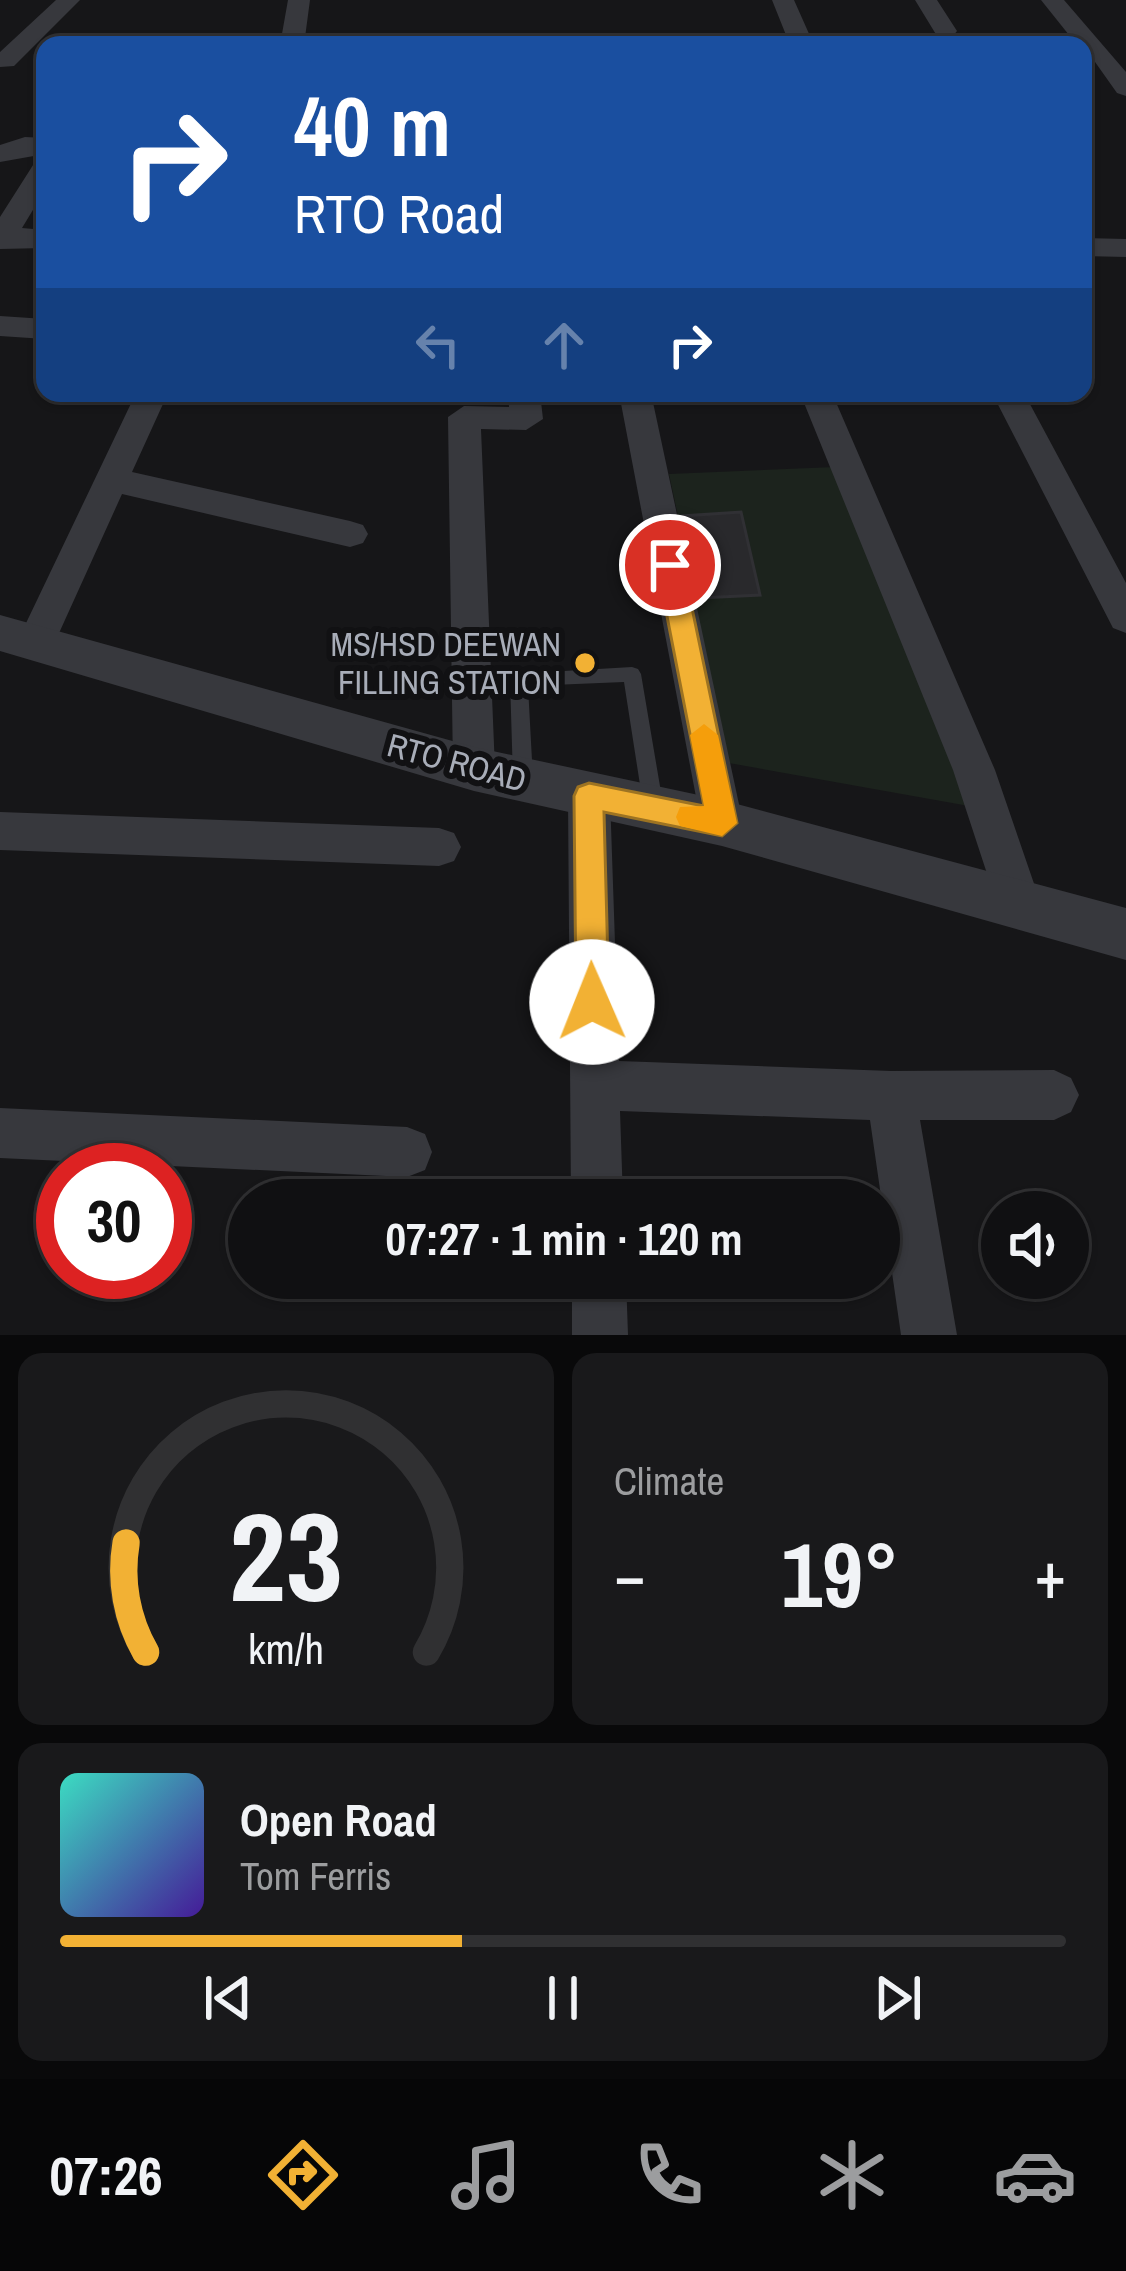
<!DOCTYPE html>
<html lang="en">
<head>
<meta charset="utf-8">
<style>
	:root { --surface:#101012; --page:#19191b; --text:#f1f3f6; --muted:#9c9d9f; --line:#303032; --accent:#f2b134 }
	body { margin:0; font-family:"Archivo Narrow",sans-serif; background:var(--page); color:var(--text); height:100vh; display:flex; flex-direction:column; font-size:45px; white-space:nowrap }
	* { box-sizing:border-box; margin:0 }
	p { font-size:39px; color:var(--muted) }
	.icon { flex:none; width:66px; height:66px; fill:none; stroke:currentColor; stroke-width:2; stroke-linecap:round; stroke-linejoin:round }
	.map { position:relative; height:1335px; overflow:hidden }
	.sheet { display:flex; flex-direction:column; gap:18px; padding:18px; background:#09090a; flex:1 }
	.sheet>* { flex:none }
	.banner { position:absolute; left:36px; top:36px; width:1056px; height:366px; border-radius:24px; box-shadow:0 3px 9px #0004,0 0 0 3px var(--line); background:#1a4fa0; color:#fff; overflow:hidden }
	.fabs { position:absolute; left:981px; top:1191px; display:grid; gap:24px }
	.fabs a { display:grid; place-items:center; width:108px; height:108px; border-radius:50%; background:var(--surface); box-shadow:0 3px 9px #0004,0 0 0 3px var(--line); font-size:60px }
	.speed { position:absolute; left:36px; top:1143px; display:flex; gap:24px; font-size:60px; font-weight:700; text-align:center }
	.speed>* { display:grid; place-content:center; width:156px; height:156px; border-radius:50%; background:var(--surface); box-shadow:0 3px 9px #0004,0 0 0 3px var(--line); line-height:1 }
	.speed .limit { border:18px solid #d22; background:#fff; color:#111 }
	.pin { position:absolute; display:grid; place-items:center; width:102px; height:102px; color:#fff; margin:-51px; border:6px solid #fff; border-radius:50%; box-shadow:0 3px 12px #0007 }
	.me { position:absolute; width:132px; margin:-66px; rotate:359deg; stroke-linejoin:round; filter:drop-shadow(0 0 9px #0008) }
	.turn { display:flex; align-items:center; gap:42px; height:252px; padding:0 60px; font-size:54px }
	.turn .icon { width:156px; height:156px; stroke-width:2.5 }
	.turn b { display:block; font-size:84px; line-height:102px }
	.lanes { display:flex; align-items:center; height:114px; padding:0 60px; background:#0003; justify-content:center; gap:60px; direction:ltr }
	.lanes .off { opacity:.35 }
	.big { font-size:90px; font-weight:800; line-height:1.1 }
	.sheet .widget { flex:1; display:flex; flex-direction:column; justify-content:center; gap:18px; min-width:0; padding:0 42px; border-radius:24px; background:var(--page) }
	.sheet .dial { align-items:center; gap:0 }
	.dial svg { height:312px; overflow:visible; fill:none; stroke:var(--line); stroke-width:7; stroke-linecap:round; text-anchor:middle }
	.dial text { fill:var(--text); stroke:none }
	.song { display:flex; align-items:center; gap:36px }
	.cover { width:144px; height:144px; border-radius:18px; background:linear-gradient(135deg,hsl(170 70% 55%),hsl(260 70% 35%)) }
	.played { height:12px; border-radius:6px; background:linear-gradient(90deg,var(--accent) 40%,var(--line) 40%) }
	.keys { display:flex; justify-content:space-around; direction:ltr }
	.heat { display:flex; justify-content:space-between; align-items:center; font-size:66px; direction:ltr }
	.sheet .tiles { flex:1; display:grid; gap:18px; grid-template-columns:1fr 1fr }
	.widget:last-child { grid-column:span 2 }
	.trip { position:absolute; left:228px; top:1179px; width:672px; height:120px; border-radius:60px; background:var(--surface); box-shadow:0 3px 9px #0004,0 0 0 3px var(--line); font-weight:800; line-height:120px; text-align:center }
	.dock { display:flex; height:192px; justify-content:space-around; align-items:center; background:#060607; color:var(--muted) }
	.dock .icon { width:84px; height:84px }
	.dock .active { color:var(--accent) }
	.dock b { font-size:54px; color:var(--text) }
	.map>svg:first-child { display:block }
</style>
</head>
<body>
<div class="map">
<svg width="1126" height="1335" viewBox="0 0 1126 1335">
	<rect width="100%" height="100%" fill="#161618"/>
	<path fill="#1c231d" d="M835 467 969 806 729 763 694 599 760 594 741 513 678 516 669 474Z"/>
	<path fill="#29292c" stroke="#303034" stroke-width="3" d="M741 512 760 595 700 598 682 516Z"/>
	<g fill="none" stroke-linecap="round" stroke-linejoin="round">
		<path fill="#37383d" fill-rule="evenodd" d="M632 667 638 669 641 674 663 804 660 810 653 812 646 810 643 804 624 682 528 686 533 779 530 785 523 787 516 785 513 779 510 679 513 674Z"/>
		<path fill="#37383d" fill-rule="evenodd" d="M56 0H80L14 66 0 67V52Z
			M288 0H310L304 45H280Z
			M772 0H794L814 45H790Z
			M915 0H937L957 31 953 36H937Z
			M1041 0H1064L1126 72V96L1117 93 1083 45H1077Z
			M25 137 45 138V154L0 162V145Z
			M45 160V190L22 228 45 230V248L0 249V217L35 162Z
			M1083 238 1126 239V257L1083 256Z
			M0 316 45 319V339L0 336Z
			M136 393H168L132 472 350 521 363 525 368 534 363 543 350 547 122 494 50 653 36 657 22 653 17 642Z
			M508 393H540L543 419 526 430 481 429 495 769 489 781 474 787 459 781 453 769 448 417 464 406 509 407Z
			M619 393H651L743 823 737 836 722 842 707 836 701 823Z
			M800 393H832L995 770 1040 901 1034 915 1018 921 1002 915 996 901 953 770Z
			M992 393H1024L1126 583V633L1113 628Z
			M589 778 604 783 610 796 619 1061 891 1071 1054 1070 1071 1078 1079 1095 1071 1112 1054 1120H920L957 1335H901L870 1120 620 1111 623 1200H571L568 796 574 783Z
			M0 812 439 828 454 833 461 847 454 861 439 866 0 850Z
			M0 1108 407 1127 425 1134 432 1152 425 1170 407 1177 0 1158Z
			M572 1278H626L628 1335H572Z"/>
		<path fill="#37383d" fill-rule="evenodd" d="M0 615 474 747 722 800 1126 908V960L722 846 474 791 0 651Z"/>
	</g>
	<path fill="#f2b134" stroke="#9d7322" stroke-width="3" d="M670 555 683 565 737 823 722 836 604 812 609 1002 604 1013 592 1018 581 1013 576 1002 574 796 578 787 589 783 704 806 657 565Z"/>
	<path fill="#f59e0b" d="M704 724 718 735 737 823 722 836 680 826 676 817 680 807 704 806 690 735Z"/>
	<circle fill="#f2b134" stroke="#111113" stroke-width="4.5" cx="585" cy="663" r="12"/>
	<g text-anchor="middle" stroke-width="12" stroke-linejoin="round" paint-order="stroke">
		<g font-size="33" fill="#a8adb8" stroke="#111113" text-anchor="end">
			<text x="561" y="656">MS/HSD DEEWAN<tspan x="561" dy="38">FILLING STATION</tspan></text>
		</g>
		<g font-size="33" fill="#a8adb8" stroke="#111113">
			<text transform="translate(457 762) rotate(15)" y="12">RTO ROAD</text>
		</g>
	</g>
</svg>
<div class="fabs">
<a><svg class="icon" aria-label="sound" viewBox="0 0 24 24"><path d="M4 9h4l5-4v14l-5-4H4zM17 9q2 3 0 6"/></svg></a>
</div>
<div class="speed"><div class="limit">30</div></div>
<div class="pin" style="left:670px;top:565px;background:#d93025"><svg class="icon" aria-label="arrive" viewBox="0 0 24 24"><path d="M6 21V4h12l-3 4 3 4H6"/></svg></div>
<svg class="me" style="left:592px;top:1002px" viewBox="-20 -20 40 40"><circle r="19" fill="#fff"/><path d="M0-13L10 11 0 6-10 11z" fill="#f2b134"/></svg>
<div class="trip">07:27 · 1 min · 120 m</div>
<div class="banner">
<div class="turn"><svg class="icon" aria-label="right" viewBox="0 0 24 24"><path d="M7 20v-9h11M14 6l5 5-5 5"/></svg><div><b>40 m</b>RTO Road</div></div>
<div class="lanes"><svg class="icon off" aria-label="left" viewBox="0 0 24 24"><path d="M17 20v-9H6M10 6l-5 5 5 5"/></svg><svg class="icon off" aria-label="ahead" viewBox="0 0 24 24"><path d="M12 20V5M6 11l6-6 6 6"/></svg><svg class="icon" aria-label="right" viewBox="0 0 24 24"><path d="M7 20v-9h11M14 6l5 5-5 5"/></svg></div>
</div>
</div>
<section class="sheet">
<div class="tiles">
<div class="widget dial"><svg viewBox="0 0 100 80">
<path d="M14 69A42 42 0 1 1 86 69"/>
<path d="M14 69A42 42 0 0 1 9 41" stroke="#f2b134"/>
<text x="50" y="56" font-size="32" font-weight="700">23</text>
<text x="50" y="72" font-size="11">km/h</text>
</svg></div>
<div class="widget"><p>Climate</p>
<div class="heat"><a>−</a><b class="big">19°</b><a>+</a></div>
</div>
<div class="widget">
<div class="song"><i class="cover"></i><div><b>Open Road</b><p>Tom Ferris</p></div></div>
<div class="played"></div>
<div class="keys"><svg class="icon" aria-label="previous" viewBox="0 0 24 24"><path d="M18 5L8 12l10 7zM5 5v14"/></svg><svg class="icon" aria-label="pause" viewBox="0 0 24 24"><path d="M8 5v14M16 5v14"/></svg><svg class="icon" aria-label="next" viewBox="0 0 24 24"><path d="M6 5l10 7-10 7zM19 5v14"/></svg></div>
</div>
</div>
</section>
<nav class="dock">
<b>07:26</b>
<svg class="icon active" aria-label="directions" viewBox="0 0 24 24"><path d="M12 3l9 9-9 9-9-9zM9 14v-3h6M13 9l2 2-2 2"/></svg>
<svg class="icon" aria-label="music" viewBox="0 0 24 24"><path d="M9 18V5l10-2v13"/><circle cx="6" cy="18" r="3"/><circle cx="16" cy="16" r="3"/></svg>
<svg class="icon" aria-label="phone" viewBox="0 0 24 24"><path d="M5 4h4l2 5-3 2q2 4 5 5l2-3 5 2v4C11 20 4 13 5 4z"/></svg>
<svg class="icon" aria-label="climate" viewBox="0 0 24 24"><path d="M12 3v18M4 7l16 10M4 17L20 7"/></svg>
<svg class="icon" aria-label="car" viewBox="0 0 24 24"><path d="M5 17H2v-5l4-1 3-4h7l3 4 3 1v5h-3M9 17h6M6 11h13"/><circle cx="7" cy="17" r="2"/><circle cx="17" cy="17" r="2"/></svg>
</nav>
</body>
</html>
